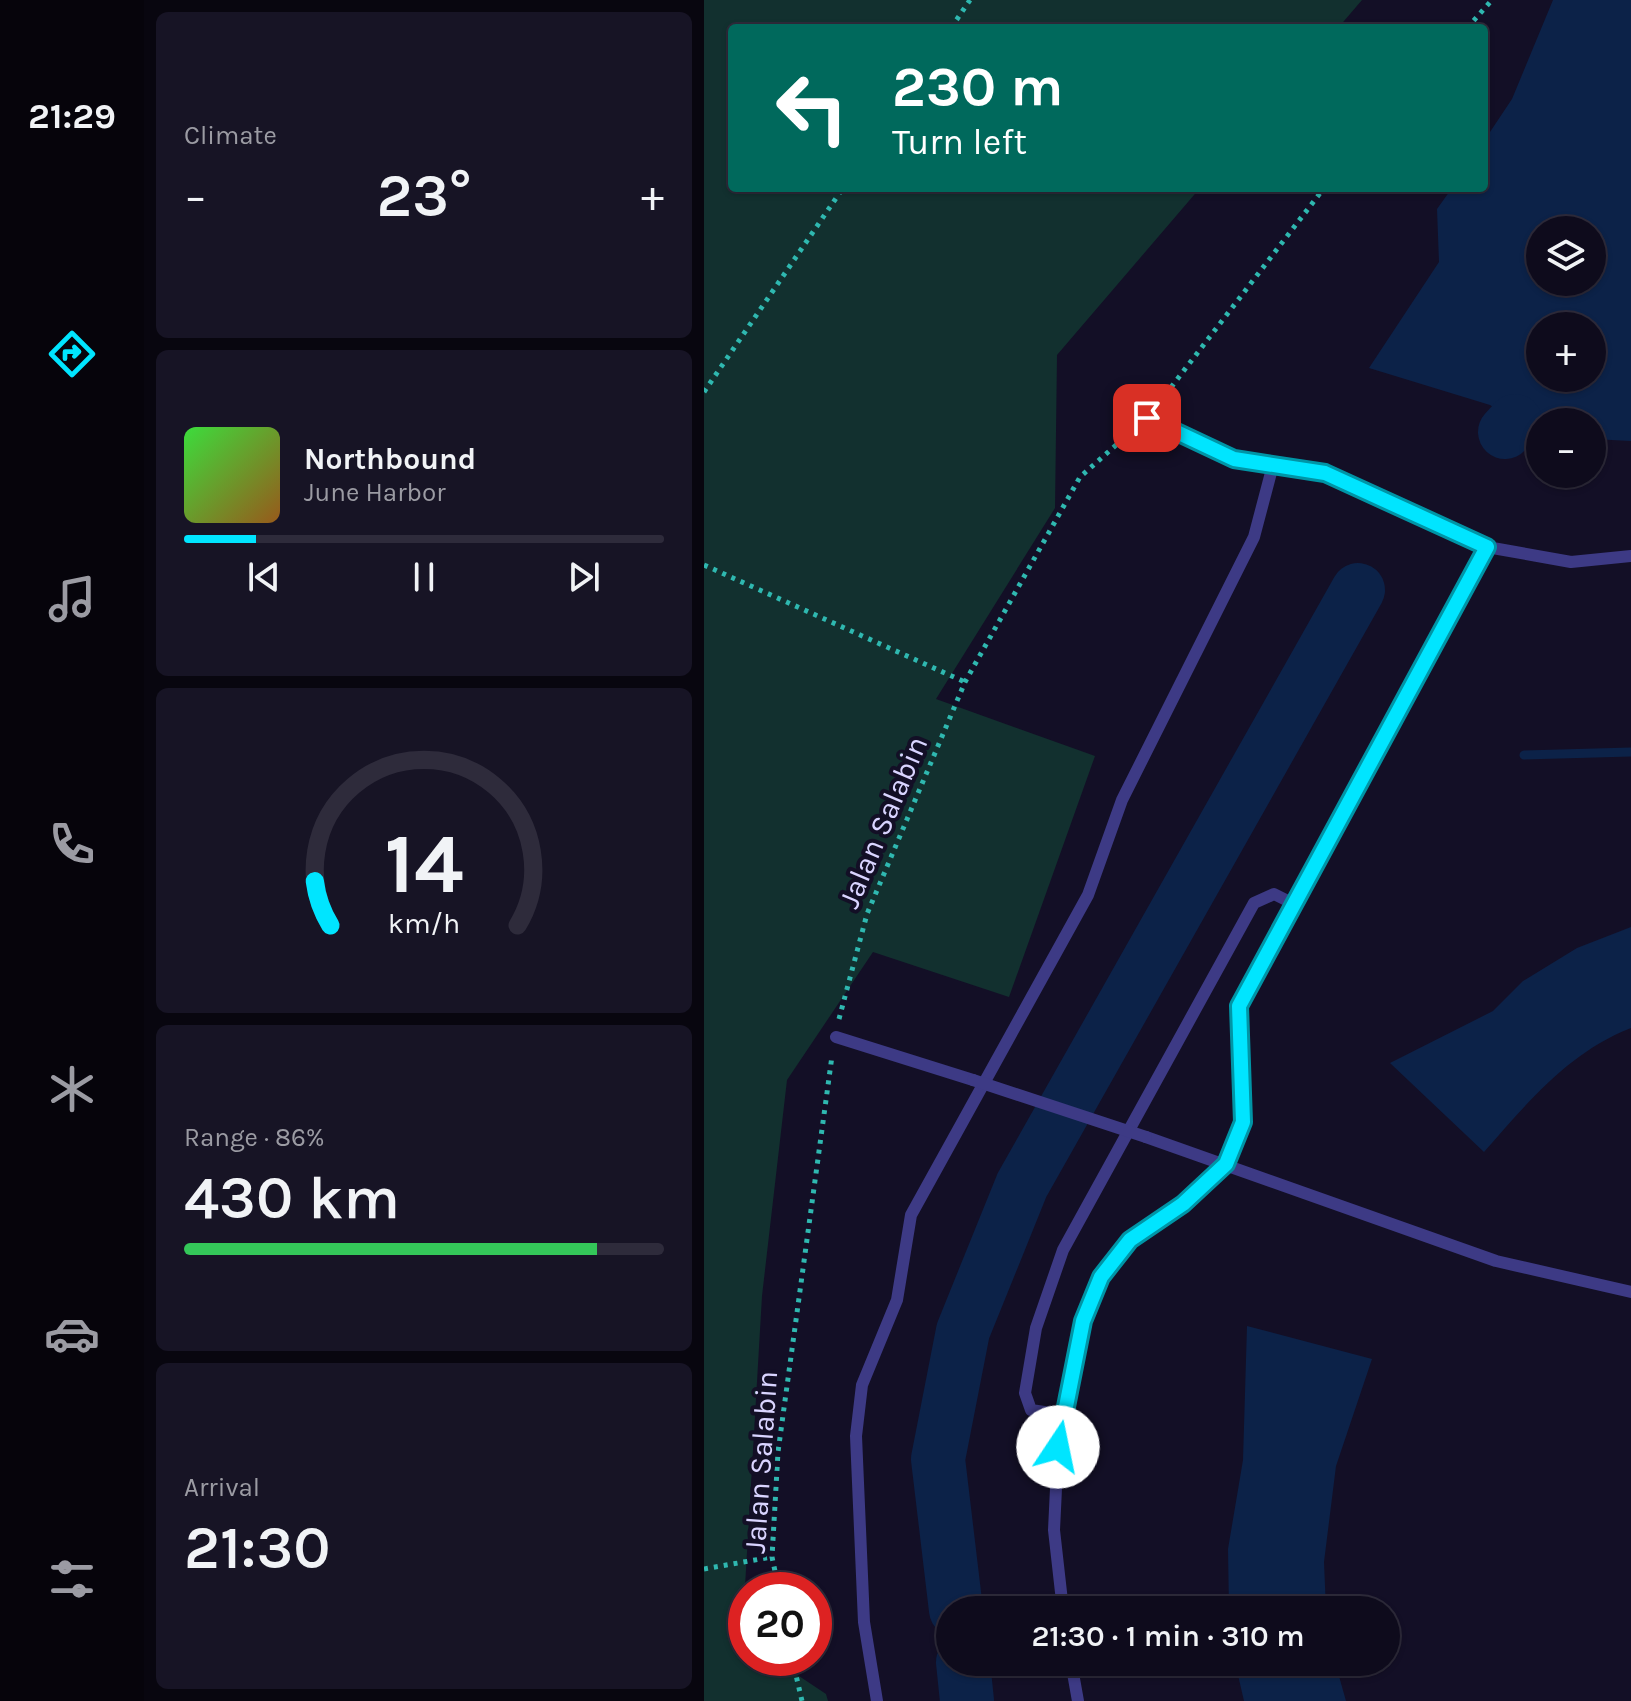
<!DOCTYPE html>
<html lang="en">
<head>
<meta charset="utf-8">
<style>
	:root { --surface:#0e0b1c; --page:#171425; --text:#f1f3f6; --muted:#9b9ba3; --line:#2e2b3b; --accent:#00e5ff }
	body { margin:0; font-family:Karla,sans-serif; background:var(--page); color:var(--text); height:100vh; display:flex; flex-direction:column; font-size:30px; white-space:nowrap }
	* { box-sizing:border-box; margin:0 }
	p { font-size:26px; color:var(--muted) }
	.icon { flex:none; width:44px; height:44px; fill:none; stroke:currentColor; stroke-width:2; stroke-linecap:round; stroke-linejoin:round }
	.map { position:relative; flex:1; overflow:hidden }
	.details { display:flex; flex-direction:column; gap:12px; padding:12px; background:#08060f; width:560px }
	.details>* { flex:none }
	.top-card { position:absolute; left:24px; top:24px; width:760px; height:168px; border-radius:8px; box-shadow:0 2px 6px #0004,0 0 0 2px var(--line); background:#00695c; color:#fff; overflow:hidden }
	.controls { position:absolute; left:822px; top:216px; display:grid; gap:16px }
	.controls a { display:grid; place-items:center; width:80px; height:80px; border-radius:50%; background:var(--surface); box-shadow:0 2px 6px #0004,0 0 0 2px var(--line); font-size:40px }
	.speed { position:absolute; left:24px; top:1572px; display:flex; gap:16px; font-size:40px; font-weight:700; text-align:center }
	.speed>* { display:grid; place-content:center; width:104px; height:104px; border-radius:50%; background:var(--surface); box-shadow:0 2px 6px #0004,0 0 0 2px var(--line); line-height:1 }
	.speed .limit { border:12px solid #d22; background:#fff; color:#111 }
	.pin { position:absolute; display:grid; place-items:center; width:68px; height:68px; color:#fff; margin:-34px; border-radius:16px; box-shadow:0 4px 12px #0006 }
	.me { position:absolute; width:88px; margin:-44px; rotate:11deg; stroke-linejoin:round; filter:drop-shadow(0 0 6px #0008) }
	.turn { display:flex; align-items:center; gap:28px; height:168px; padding:0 32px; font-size:36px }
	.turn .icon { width:104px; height:104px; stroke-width:2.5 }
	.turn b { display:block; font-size:56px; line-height:68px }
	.big { font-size:60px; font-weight:600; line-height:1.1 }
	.details .tile { flex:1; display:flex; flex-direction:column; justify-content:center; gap:12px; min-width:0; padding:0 28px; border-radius:12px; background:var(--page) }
	.details .dial { align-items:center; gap:0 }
	.dial svg { height:208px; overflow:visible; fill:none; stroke:var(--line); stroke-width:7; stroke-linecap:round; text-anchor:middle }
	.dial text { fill:var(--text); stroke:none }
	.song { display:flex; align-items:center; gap:24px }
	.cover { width:96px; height:96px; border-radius:12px; background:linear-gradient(135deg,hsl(120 70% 55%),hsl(30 70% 35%)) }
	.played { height:8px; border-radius:4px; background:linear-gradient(90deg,var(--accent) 15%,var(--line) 15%) }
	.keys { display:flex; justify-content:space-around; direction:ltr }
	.heat { display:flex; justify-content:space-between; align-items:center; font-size:44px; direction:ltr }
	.charge { height:12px; border-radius:6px; background:linear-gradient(90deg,#34c759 86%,var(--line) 0) }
	.trip { position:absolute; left:232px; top:1596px; width:464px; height:80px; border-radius:40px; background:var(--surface); box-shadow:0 2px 6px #0004,0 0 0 2px var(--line); font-weight:600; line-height:80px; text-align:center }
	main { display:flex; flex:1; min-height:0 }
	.menu { display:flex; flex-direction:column; width:144px; justify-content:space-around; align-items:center; background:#06040b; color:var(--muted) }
	.menu .icon { width:56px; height:56px }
	.menu .current { color:var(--accent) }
	.menu b { font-size:36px; color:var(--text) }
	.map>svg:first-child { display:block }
</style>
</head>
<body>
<main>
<nav class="menu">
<b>21:29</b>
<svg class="icon current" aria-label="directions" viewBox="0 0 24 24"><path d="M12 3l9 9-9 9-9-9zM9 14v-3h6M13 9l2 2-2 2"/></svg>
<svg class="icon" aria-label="music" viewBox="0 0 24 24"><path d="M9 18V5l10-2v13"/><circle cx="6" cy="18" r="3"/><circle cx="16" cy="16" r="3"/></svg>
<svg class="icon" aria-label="phone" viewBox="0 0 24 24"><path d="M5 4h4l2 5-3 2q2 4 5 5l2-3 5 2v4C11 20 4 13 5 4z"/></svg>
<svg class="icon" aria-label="climate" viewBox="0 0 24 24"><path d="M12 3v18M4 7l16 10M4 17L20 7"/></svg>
<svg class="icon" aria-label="car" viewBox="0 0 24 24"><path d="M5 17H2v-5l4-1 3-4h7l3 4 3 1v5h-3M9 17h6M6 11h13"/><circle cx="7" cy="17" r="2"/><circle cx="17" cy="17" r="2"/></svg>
<svg class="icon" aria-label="filters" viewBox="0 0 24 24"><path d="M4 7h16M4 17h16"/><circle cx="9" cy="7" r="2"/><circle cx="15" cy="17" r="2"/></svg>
</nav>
<section class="details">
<div class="tile"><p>Climate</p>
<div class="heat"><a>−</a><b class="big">23°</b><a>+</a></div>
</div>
<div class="tile">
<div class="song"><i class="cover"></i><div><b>Northbound</b><p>June Harbor</p></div></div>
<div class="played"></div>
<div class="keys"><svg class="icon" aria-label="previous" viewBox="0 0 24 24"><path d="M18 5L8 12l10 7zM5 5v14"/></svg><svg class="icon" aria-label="pause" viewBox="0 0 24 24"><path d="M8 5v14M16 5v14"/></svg><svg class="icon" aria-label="next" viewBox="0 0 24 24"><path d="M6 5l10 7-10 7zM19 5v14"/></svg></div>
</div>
<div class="tile dial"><svg viewBox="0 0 100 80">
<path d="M14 69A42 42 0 1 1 86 69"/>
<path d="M14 69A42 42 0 0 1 8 52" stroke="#00e5ff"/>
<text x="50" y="56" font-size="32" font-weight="700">14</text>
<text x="50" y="72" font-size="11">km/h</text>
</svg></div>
<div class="tile"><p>Range · 86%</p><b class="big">430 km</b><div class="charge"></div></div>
<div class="tile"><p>Arrival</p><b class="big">21:30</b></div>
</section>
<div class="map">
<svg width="927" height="1701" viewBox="0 0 927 1701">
	<rect width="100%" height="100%" fill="#130f26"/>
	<path fill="#12302f" d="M0 0H658L634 28H28V188H496L353 355 351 508 232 699 391 756 305 997 169 952 83 1080 58 1296 38 1638 42 1641V1658H68L122 1694 124 1701H0Z"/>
	<path fill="#0c2248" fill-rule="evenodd" d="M849 0H927V441L888 439V422H836V433L828 431 786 405 665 368 735 262 733 209 748 188H780V141L808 99ZM836 230H888V282H836ZM836 326H888V378H836Z
		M927 927V1028C865 1052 823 1103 780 1152L686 1063 789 1011 819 981 873 948Z
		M543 1326 668 1359 632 1466 620 1562 622 1610H525L524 1549 539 1460Z
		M531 1662H631L642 1701H540Z"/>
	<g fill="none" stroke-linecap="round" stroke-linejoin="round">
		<path stroke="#0c2248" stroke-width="9" d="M820 755 927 752"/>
		<path stroke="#0c2248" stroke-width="54" d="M801 432 811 421
			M252 1610 234 1459 259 1331 318 1185 654 590
			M259 1662 263 1701"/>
		<path stroke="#2fb8b0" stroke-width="5" stroke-dasharray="4 6" stroke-linecap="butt" d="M247 28 266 0
			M763 28 788 0
			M0 392 139 188
			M455 403 620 188
			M0 565 261 682
			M135 1019 163 914 261 682 376 477 429 430
			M0 1569 68 1557
			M75 1590 68 1557 74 1452 128 1056
			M88 1658 98 1701"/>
		<path stroke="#3d3a85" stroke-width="12" d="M443 418 530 459 621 473 783 547 867 562 927 556
			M132 1037 269 1080
			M442 1137 792 1261 927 1292
			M360 1415 327 1410 321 1393 332 1328 359 1250 550 903 570 894 590 904
			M359 1610 350 1530 354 1447 379 1321 397 1277 426 1240 479 1204 522 1164 539 1122 535 1006 783 547
			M367 1662 374 1701
			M173 1701 160 1622 152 1436 158 1385 193 1300 207 1215 384 895 418 800 550 537 569 465"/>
		<path stroke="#3d3a85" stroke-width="12" d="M269 1080 442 1137"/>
	</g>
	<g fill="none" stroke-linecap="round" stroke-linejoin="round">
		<g stroke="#0095a6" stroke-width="20">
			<path id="route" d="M354 1447 379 1321 397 1277 426 1240 479 1204 522 1164 539 1122 535 1006 783 547 621 473 530 459 443 418"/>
		</g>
		<use href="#route" stroke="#00e5ff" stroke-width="14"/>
	</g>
	<g text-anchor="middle" stroke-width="8" stroke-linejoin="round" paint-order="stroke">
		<g font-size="30" fill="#d9d4ff" stroke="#130f26">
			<text transform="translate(179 822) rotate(-67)" y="10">Jalan Salabin</text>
			<text transform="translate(57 1462) rotate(-86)" y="10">Jalan Salabin</text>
		</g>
	</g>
</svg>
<div class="controls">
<a><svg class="icon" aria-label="layers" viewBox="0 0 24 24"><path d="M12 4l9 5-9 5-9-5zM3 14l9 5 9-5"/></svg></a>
<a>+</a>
<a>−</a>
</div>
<div class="speed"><div class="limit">20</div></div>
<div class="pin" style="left:443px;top:418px;background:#d93025"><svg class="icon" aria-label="arrive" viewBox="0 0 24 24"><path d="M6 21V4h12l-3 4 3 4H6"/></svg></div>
<svg class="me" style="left:354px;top:1447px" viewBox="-20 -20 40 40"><circle r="19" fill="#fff"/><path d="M0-13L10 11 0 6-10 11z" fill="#00e5ff"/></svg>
<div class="trip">21:30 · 1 min · 310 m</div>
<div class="top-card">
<div class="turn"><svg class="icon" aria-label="left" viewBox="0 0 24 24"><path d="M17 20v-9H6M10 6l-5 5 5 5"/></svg><div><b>230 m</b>Turn left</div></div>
</div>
</div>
</main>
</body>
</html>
